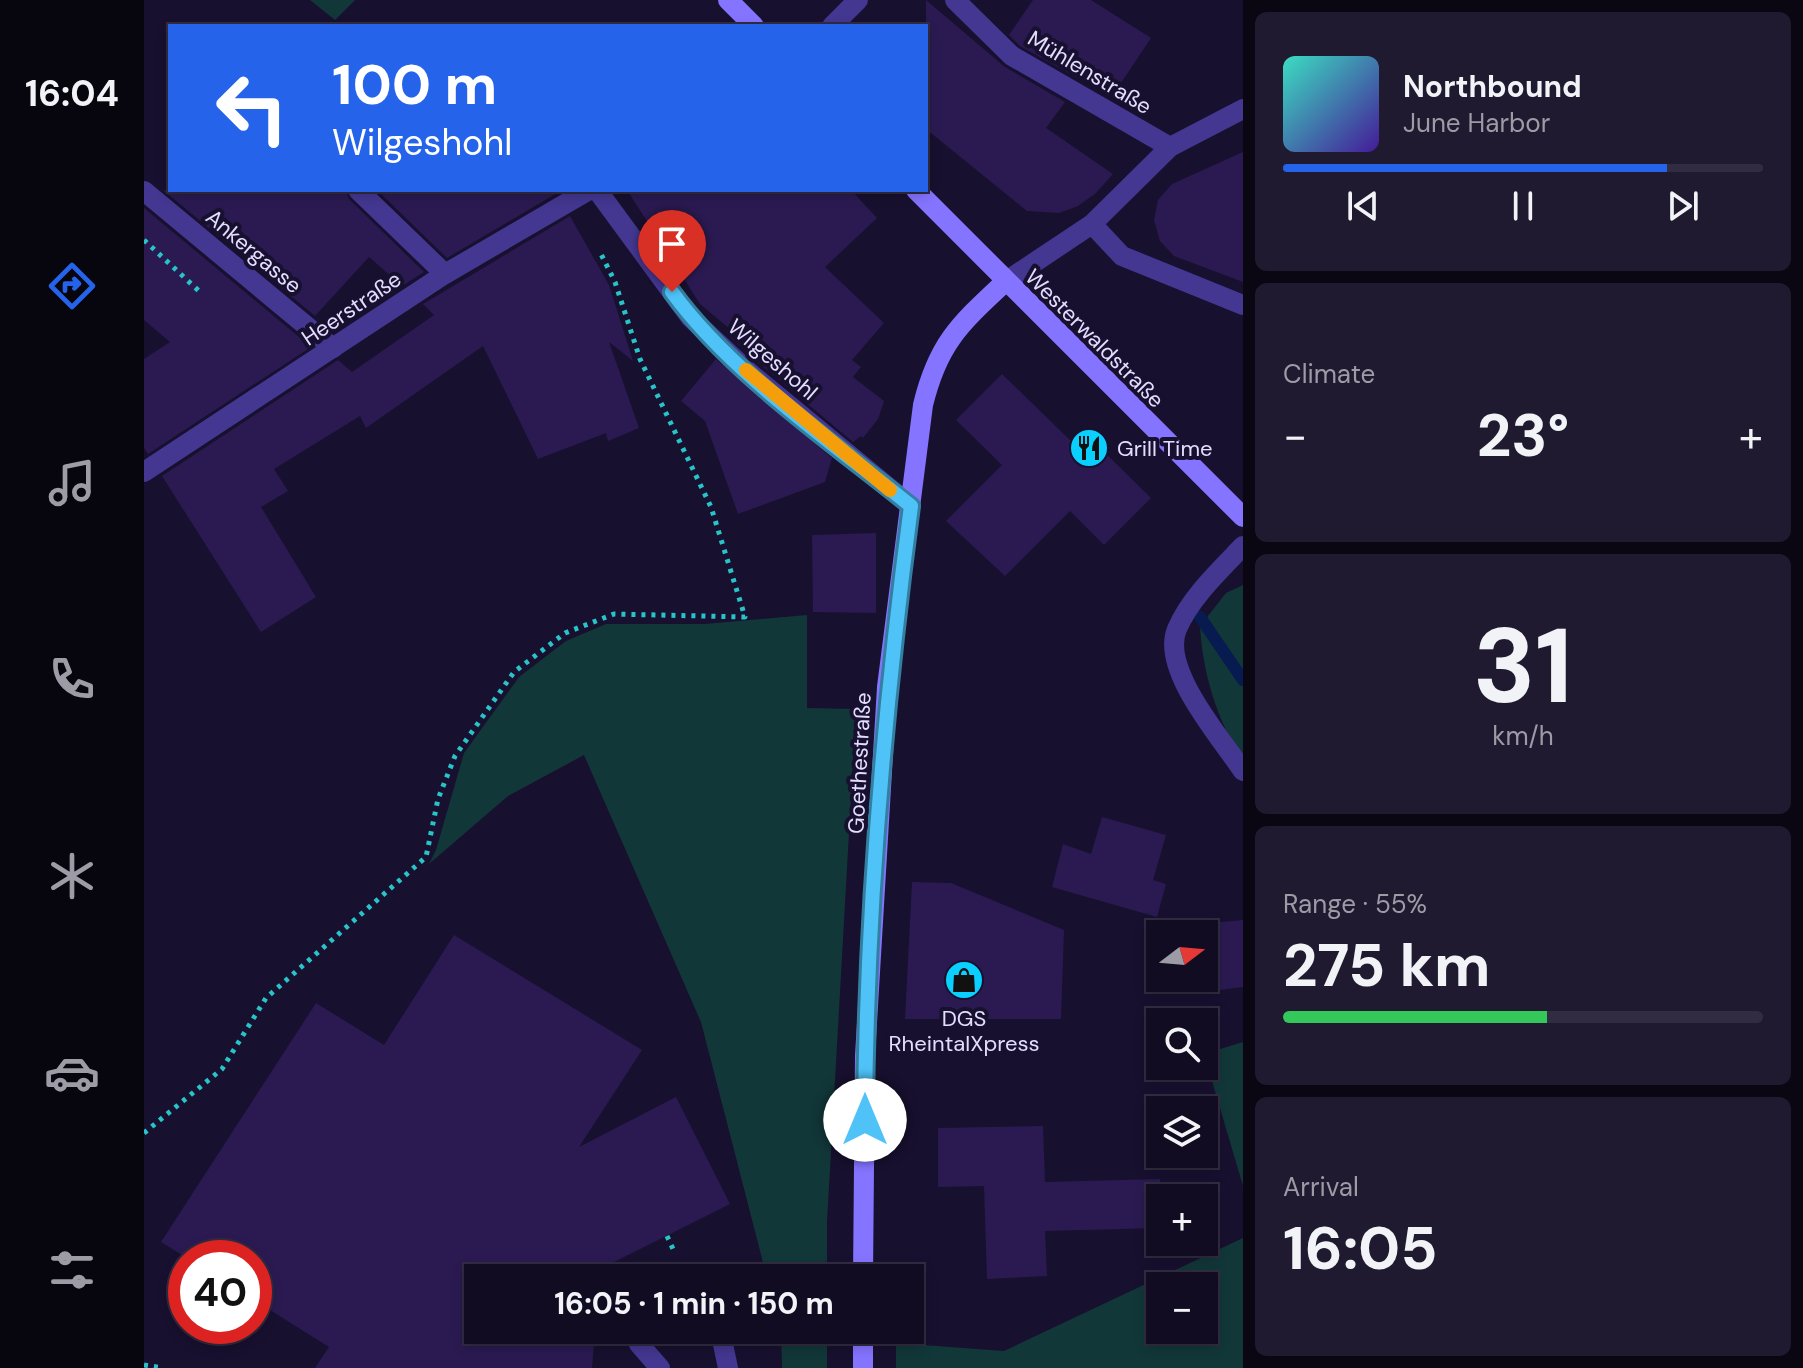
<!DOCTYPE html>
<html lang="en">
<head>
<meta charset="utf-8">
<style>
	:root { --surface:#120c23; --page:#1f1a30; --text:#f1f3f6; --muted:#9c9ba6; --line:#312c41; --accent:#2563eb }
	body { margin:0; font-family:"DM Sans",sans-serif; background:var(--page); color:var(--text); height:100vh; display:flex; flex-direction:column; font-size:30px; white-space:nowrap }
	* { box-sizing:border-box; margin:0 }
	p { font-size:26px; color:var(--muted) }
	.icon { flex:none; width:44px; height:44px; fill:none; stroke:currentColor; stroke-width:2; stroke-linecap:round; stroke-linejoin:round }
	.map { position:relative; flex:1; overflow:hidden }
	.sheet { display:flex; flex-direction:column; gap:12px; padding:12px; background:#0a0713; width:560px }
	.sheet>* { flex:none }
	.hud { position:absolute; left:24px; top:24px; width:760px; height:168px; border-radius:0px; box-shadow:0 4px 12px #0003,0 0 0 2px var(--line); background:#2563eb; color:#fff; overflow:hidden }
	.needle { width:52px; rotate:74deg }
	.tools { position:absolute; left:1002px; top:920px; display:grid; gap:16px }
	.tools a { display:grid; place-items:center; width:72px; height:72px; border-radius:0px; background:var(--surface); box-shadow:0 4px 12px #0003,0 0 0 2px var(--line); font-size:40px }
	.speed { position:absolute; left:24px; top:1240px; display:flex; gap:16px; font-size:40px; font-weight:700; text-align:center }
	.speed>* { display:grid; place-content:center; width:104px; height:104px; border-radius:50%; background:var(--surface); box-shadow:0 4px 12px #0003,0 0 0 2px var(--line); line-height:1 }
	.speed .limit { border:12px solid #d22; background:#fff; color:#111 }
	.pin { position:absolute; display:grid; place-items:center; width:68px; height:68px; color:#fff; margin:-82px -34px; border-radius:50% 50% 50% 0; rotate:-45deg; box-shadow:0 0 8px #0007 }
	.pin .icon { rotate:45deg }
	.me { position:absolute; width:88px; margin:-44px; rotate:0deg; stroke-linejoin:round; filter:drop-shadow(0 0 6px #0008) }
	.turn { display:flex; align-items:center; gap:28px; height:168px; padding:0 32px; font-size:36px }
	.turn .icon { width:104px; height:104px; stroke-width:2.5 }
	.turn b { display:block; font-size:56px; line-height:68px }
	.big { font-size:60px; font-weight:700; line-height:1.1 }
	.sheet .widget { flex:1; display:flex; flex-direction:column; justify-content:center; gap:12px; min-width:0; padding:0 28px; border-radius:12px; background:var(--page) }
	.sheet .dial { align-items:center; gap:0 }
	.dial b { font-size:104px; line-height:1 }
	.song { display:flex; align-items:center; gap:24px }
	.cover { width:96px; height:96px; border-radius:12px; background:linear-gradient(135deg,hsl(170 70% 55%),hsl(260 70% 35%)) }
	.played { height:8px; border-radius:4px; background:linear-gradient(90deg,var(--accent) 80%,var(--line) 80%) }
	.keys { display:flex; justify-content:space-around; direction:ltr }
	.heat { display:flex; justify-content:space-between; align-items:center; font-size:44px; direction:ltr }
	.charge { height:12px; border-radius:6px; background:linear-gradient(90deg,#34c759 55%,var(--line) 0) }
	.trip { position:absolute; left:320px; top:1264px; width:460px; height:80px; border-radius:0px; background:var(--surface); box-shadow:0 4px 12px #0003,0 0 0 2px var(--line); font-weight:700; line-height:80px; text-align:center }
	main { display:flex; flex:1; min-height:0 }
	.dock { display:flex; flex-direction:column; width:144px; justify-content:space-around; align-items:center; background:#07050e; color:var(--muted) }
	.dock .icon { width:56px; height:56px }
	.dock .current { color:var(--accent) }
	.dock b { font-size:36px; color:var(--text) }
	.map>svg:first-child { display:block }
</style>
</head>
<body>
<main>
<nav class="dock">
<b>16:04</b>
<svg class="icon current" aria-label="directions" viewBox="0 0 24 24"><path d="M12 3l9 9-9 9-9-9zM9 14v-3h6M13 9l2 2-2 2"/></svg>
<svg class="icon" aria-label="music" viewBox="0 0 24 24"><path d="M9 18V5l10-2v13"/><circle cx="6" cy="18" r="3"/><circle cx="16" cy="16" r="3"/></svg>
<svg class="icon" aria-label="phone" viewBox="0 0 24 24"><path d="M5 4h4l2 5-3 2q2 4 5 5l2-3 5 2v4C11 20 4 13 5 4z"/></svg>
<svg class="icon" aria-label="climate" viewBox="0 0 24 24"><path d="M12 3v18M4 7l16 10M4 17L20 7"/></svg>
<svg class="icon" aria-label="car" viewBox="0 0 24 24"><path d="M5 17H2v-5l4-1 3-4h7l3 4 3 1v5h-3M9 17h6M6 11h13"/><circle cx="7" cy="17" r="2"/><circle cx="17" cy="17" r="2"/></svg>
<svg class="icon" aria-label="filters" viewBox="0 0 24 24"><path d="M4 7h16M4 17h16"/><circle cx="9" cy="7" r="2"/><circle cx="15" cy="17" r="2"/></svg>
</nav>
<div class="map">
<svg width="1099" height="1368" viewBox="0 0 1099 1368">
	<rect width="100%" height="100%" fill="#18102f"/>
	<path fill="#123739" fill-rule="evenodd" d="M166 0H211L191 20Z
		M1099 585V761C1073 719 1059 676 1056 626L1082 593Z
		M663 615V708L712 709 683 1222V1278H623L557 1022 440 755 364 796 285 864 292 850 320 753 375 677 422 641 462 624H561Z
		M1099 1042V1186L1060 1054Z
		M1099 1238V1368H752V1343L860 1351ZM1016 1286H1060V1330H1016Z
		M637 1330H683V1368H638Z"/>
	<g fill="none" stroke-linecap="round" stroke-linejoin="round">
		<path stroke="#071b51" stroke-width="12" d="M1056 617 1099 680"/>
	</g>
	<path fill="#2a1a51" d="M782 0 861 67 921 102 902 128 969 174 952 193 934 206 915 213 883 211 782 129Z
		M889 0H947L1007 38 971 92 941 74 937 80 876 46 865 35Z
		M1099 152V282L1030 256 1016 241 1010 220 1014 200 1028 184Z
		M19 190H201L205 199 280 272 258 286 225 257 171 316Z
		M233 190H412L413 193 303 258Z
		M483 190H707L733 218 681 267 740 323 708 360 717 367 709 377 740 401 734 419 719 438 717 436 709 442 616 364 588 339 592 334 556 304Z
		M0 208 167 347 4 454 0 448V359L26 342 0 320Z
		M426 216 465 285 489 361 465 342 495 428 464 441 462 433 394 459 339 346 222 428 216 416 130 469 144 491 117 507 172 597 117 632 18 476 194 360 208 372 290 315 279 304Z
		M572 359 688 458 681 482 594 514 561 421 537 401Z
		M858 374 927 441 938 430 1007 498 960 545 926 511 861 576 802 521 858 465 812 420Z
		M732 533V613L669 612 668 535Z
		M958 817 1022 835 1009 880 1022 884 1013 917 908 887 919 844 947 854Z
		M768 882 807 883 920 930 917 1019H761Z
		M1099 920V987L1052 993 1051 978H1060V934H1046L1045 925Z
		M310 935 498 1050 435 1147 532 1097 586 1204 468 1263 461 1278H334V1330H451L448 1368H171L185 1347 110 1300V1258H43L17 1242 172 1003 240 1045Z
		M899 1126 901 1182 1016 1179V1228L901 1231 903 1276 843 1279 840 1186 794 1187V1128Z"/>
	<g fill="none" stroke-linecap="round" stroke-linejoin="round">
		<path stroke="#27c4ca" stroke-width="5" stroke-dasharray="4 6" stroke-linecap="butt" d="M0 240 56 292
			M0 1133 78 1069 122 998 282 857 294 799 311 756 370 672 421 633 470 614 601 617 567 507 496 359 471 282 457 254
			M523 1236 529 1249
			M0 1365 19 1368"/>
		<path stroke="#433791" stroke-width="20" d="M214 190 301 274
			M0 191 189 348
			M1099 546C1076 570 1046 598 1033 629 1016 669 1077 738 1099 771
			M540 1278H544
			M490 1330 495 1344 516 1368
			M576 1330 584 1368"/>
		<path stroke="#433791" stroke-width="20" d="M811 0 868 56 1026 147
			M688 26 714 0
			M453 190 547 318 607 374 767 506
			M948 224 978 256 1099 305
			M861 282 948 224 1026 147 1099 109
			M0 472 301 274 445 190"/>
		<path stroke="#8574ff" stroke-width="20" d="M584 0 610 26
			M772 190 1099 517
			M719 1278 721 1056 743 687 779 405C794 343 816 324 861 282
			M719 1368V1330"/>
	</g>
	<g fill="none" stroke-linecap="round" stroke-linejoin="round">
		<g stroke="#337fa1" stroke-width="20">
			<path id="route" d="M528 292C587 373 689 443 767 506 740 709 722 915 721 1120"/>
		</g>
		<use href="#route" stroke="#4fc3f7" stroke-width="14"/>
		<path stroke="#f59e0b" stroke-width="14" d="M602 370 746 490"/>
	</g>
	<defs>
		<g id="restaurant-disc" transform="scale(2)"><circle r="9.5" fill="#09d0ff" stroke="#18102f"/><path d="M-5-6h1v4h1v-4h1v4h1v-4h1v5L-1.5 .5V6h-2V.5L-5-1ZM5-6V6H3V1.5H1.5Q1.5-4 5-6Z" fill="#111"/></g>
		<g id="shop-disc" transform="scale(2)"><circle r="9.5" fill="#09d0ff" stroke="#18102f"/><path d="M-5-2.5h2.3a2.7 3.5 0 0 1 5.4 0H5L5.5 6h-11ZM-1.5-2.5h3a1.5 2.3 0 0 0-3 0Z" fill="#111"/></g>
	</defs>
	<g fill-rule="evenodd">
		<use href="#restaurant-disc" x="945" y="448"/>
		<use href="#shop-disc" x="820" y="980"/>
	</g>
	<g text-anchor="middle" stroke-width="8" stroke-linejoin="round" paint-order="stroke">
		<g font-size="22" fill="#e4ddff" stroke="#18102f">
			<text transform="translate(946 72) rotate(31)" y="8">Mühlenstraße</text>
			<text transform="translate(110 251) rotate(40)" y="8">Ankergasse</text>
			<text transform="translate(207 308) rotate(-34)" y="8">Heerstraße</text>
			<text transform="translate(951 338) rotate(45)" y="8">Westerwaldstraße</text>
			<text transform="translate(629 359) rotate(41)" y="8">Wilgeshohl</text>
			<text transform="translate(715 763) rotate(-87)" y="8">Goethestraße</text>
		</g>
		<g font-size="22" fill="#e4ddff" stroke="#18102f" text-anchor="start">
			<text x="973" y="456">Grill Time</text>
			<text x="820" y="1026" text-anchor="middle">DGS<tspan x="820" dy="25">RheintalXpress</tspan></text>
		</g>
	</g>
</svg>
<div class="tools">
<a><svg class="needle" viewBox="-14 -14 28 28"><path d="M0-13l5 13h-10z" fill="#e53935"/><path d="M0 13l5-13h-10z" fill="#9c9ba6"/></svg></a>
<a><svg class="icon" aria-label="search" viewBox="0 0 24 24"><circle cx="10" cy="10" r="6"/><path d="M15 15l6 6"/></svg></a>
<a><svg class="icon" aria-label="layers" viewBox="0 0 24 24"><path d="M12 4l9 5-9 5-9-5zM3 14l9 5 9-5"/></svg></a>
<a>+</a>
<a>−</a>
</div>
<div class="speed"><div class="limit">40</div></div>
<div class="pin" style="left:528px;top:292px;background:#d93025"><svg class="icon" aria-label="arrive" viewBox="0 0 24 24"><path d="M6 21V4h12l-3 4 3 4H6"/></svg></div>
<svg class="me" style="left:721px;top:1120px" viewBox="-20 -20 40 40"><circle r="19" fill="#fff"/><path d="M0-13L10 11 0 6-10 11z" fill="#4fc3f7"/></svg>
<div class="trip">16:05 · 1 min · 150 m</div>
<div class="hud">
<div class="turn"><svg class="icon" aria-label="left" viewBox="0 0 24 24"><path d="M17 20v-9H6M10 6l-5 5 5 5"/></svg><div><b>100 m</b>Wilgeshohl</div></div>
</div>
</div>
<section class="sheet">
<div class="widget">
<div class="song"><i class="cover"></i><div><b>Northbound</b><p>June Harbor</p></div></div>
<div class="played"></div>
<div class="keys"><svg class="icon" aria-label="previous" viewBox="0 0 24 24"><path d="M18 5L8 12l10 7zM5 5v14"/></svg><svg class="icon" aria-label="pause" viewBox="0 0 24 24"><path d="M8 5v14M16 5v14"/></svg><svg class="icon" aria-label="next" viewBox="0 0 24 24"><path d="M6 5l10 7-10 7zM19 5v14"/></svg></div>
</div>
<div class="widget"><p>Climate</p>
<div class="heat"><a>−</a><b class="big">23°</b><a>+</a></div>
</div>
<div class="widget dial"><b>31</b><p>km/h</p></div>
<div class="widget"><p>Range · 55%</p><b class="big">275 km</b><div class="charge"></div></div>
<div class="widget"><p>Arrival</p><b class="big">16:05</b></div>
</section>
</main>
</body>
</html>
